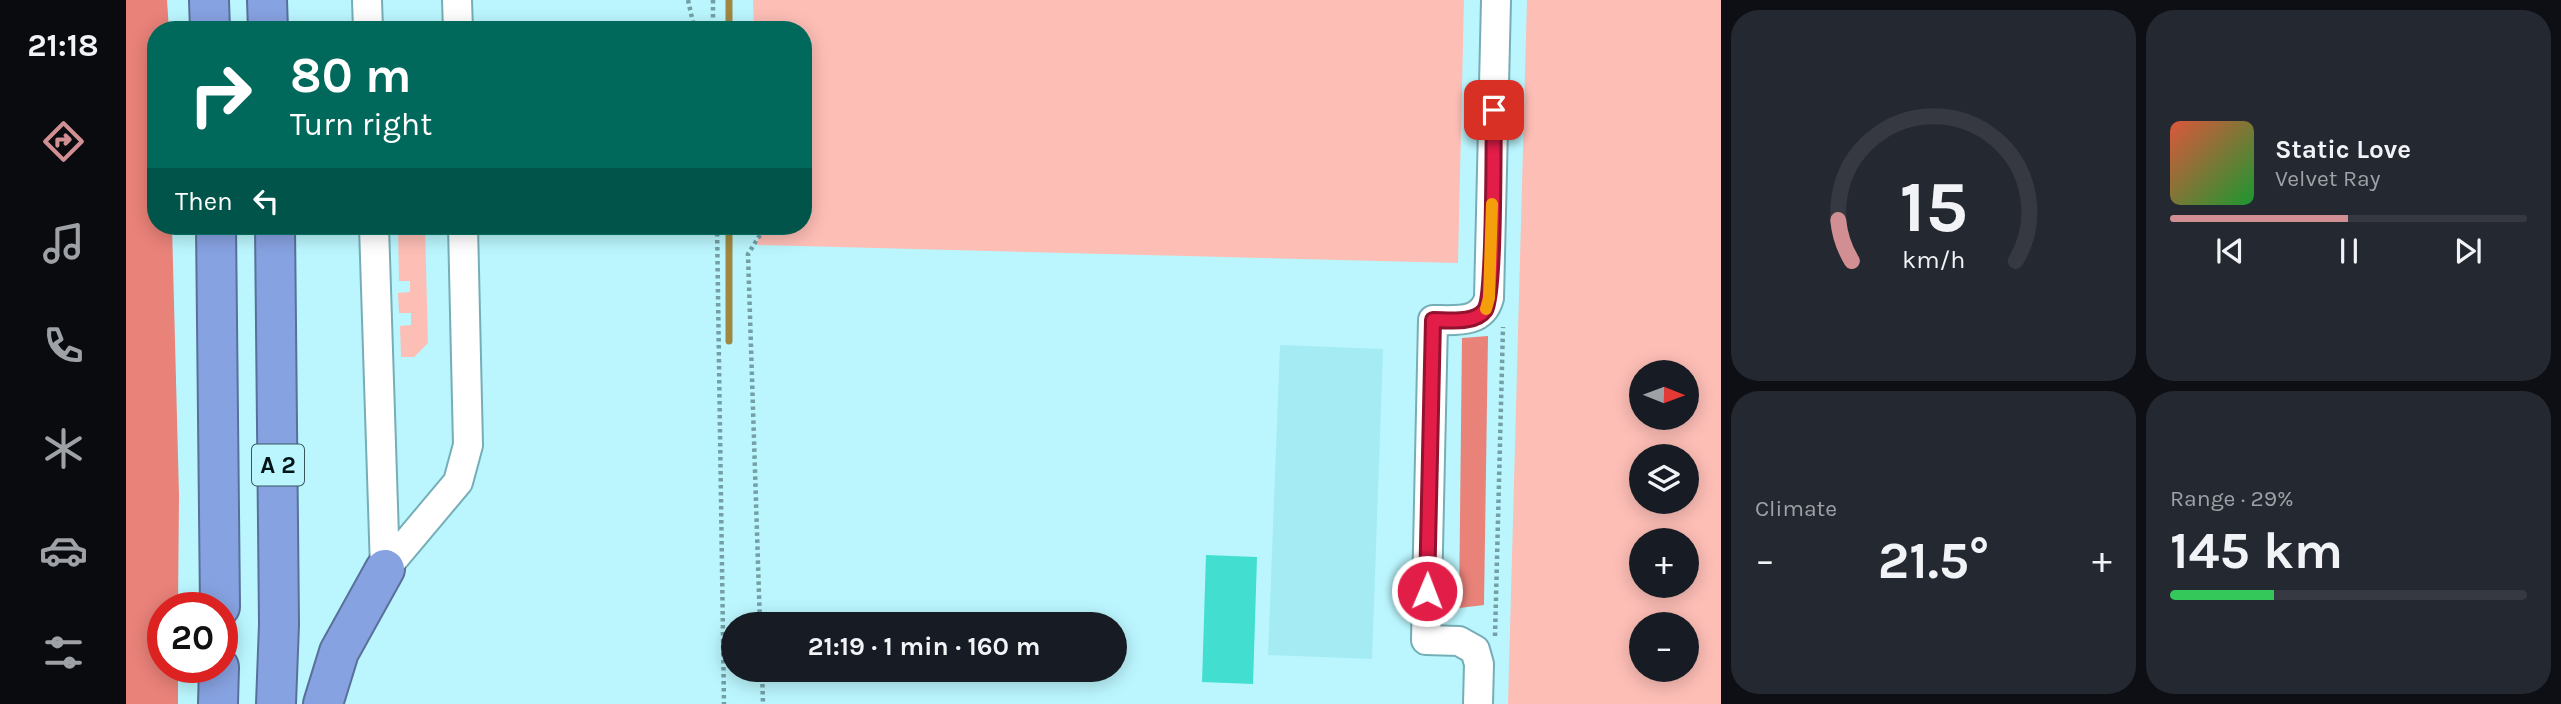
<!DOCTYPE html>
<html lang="en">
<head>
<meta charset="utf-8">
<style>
	:root { --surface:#171b24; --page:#242831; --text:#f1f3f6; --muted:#9ea1a6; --line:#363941; --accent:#d18f93 }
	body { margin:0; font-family:Karla,sans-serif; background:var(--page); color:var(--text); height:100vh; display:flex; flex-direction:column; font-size:26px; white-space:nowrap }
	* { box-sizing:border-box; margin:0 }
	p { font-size:23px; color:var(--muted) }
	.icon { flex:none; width:38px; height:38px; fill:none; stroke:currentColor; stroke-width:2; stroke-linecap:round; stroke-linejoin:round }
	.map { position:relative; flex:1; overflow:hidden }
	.details { display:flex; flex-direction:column; gap:10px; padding:10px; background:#0d0f14; width:840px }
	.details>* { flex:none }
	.banner { position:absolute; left:21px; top:21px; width:665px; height:214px; border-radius:28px; box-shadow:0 4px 18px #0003; background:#00695c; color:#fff; overflow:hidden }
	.needle { width:46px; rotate:91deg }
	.fabs { position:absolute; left:1503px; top:360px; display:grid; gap:14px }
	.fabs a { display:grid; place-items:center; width:70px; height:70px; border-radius:50%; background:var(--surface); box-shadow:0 4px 18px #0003; font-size:35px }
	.speed { position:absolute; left:21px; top:592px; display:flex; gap:14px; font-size:35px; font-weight:700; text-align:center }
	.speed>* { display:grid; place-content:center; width:91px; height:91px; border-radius:50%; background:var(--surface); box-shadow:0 4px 18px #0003; line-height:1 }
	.speed .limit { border:10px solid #d22; background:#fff; color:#111 }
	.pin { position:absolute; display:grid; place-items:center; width:60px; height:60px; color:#fff; margin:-30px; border-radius:14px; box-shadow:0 4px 10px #0006 }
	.me { position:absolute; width:77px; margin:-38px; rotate:1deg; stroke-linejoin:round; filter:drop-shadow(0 0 5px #0008) }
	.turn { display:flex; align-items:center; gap:24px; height:147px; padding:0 28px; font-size:32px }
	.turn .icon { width:91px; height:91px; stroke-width:2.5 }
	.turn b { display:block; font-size:49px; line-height:60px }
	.then { display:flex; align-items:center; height:66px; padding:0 28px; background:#0003; gap:14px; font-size:26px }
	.big { font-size:52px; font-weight:700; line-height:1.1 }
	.details .card { flex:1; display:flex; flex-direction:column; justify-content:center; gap:10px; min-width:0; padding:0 24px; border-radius:28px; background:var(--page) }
	.details .dial { align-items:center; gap:0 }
	.dial svg { height:182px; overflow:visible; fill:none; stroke:var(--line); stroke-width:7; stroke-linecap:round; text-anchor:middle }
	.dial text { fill:var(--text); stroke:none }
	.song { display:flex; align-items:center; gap:21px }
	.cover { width:84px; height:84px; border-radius:10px; background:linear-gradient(135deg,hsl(10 70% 55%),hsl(130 70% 35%)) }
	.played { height:7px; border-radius:4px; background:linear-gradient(90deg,var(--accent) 50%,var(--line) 50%) }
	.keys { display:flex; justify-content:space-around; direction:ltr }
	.heat { display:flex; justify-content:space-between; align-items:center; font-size:38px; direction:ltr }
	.charge { height:10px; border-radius:5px; background:linear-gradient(90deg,#34c759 29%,var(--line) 0) }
	.details .tiles { flex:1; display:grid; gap:10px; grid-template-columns:repeat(2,1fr) }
	.trip { position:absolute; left:595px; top:612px; width:406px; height:70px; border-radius:35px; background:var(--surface); box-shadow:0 4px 18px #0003; font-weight:700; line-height:70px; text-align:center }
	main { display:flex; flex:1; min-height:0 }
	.dock { display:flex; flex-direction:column; width:126px; justify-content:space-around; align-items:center; background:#090b0e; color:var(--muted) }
	.dock .icon { width:49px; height:49px }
	.dock .current { color:var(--accent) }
	.dock b { font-size:32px; color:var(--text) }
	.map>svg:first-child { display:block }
</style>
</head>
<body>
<main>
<nav class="dock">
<b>21:18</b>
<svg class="icon current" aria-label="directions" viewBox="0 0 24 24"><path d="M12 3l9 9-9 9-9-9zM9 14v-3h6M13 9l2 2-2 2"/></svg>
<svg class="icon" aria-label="music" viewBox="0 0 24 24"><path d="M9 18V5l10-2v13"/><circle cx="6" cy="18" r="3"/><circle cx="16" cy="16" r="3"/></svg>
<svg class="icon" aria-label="phone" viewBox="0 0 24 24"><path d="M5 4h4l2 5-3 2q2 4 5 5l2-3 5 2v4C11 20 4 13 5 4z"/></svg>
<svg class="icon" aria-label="climate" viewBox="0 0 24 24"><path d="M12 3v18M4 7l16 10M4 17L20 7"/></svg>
<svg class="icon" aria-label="car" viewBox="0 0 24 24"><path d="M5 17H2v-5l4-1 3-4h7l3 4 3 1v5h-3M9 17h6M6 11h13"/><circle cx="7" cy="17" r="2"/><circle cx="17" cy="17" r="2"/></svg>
<svg class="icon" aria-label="filters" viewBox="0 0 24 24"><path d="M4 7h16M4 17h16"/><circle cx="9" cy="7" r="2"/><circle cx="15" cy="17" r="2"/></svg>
</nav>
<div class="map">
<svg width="1595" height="704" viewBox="0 0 1595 704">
	<rect width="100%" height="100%" fill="#bbf6fe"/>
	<path fill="#a5ebf4" d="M1154 345 1257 349 1246 659 1142 655Z"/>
	<path fill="#fdbeb6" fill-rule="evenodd" d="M627 0H1338L1332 263 632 245V226H677V30H628Z
		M1401 0H1595V704H1382ZM1516 373H1561V418H1516ZM1516 457H1561V502H1516ZM1516 541H1561V586H1516ZM1516 625H1561V670H1516Z
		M272 226H299L302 343 288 357H275L274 326 285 325V313H273L272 293 284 292V281H273Z"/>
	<path fill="#e98279" d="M0 0H41L43 30H30V226H46L53 495 52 607H37V667H52V704H0Z
		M1362 336 1358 605 1333 608 1336 338Z"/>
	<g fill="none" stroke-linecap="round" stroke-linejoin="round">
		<path stroke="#a08842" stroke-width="7" d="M603 0V30
			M603 226V341"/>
	</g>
	<path fill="#42ded0" d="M1080 555 1131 557 1127 684 1076 682Z"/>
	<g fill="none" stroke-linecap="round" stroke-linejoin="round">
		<g stroke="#75aeb6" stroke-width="32">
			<path id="minor" d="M241 0 242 30
				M331 0 332 30
				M248 226 259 569
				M259 569 332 482 342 445 337 226
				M1352 704 1353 664 1349 650 1333 641 1300 640 1307 320C1330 320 1356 324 1363 298L1370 0"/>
		</g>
		<g stroke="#58709a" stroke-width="42">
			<path id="highway" d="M83 0 84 30
				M141 0 142 30
				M90 226 94 607
				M149 226 153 624 150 704
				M92 704 93 667
				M197 704 213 652 259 569"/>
		</g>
		<path stroke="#739fa5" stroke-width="4.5" stroke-dasharray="3.5 3.5" stroke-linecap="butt" d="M562 0 568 27 587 28
			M587 0V30
			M591 226 598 704
			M634 235 622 254 634 625
			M1369 636 1377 327
			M636 670 637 704"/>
		<use href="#minor" stroke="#fff" stroke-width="28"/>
		<use href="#highway" stroke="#87a2e1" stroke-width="38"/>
	</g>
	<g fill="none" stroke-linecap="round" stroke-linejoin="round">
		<g stroke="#92132f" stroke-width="18">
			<path id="route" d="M1301 591 1307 320C1323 320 1349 324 1359 310 1369 295 1367 139 1368 110"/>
		</g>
		<use href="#route" stroke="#e11d48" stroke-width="12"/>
		<path stroke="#f59e0b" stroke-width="12" d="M1360 309 1363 298 1366 204"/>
	</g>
	<g text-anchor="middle" stroke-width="5" stroke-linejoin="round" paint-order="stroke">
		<rect fill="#bbf6fe" stroke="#38585c" stroke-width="2" x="126" y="444.5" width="52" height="41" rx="5"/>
		<g font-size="24" font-weight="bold" fill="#001417">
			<text x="152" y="473">A 2</text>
		</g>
	</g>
</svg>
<div class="fabs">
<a><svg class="needle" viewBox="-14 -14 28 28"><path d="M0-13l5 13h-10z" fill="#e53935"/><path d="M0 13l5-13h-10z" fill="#9ea1a6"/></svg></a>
<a><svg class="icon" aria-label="layers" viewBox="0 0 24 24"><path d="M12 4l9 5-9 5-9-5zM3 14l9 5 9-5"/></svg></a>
<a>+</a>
<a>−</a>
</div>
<div class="speed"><div class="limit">20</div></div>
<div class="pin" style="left:1368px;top:110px;background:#d93025"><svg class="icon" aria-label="arrive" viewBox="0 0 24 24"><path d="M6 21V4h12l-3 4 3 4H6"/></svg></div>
<svg class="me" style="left:1301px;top:591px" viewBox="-20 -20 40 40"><circle r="17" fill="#e11d48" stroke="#fff" stroke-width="3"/><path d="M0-11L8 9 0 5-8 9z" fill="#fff"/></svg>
<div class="trip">21:19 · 1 min · 160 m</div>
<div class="banner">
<div class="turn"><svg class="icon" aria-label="right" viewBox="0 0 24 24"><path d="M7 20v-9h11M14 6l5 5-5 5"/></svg><div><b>80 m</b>Turn right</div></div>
<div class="then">Then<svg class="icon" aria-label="left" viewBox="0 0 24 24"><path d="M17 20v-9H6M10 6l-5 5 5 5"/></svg></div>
</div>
</div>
<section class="details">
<div class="tiles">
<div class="card dial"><svg viewBox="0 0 100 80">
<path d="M14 69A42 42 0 1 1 86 69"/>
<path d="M14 69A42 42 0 0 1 8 51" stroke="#d18f93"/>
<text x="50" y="56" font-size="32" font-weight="700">15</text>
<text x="50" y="72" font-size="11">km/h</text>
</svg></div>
<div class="card">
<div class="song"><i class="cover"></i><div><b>Static Love</b><p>Velvet Ray</p></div></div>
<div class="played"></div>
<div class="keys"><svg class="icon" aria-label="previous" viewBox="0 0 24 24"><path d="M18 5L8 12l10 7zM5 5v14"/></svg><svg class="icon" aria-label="pause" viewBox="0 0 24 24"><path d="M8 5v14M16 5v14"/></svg><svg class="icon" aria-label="next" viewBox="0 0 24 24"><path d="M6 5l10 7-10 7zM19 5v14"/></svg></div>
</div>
<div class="card"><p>Climate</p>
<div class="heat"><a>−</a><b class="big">21.5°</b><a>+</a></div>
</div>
<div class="card"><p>Range · 29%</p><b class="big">145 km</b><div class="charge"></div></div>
</div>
</section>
</main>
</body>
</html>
